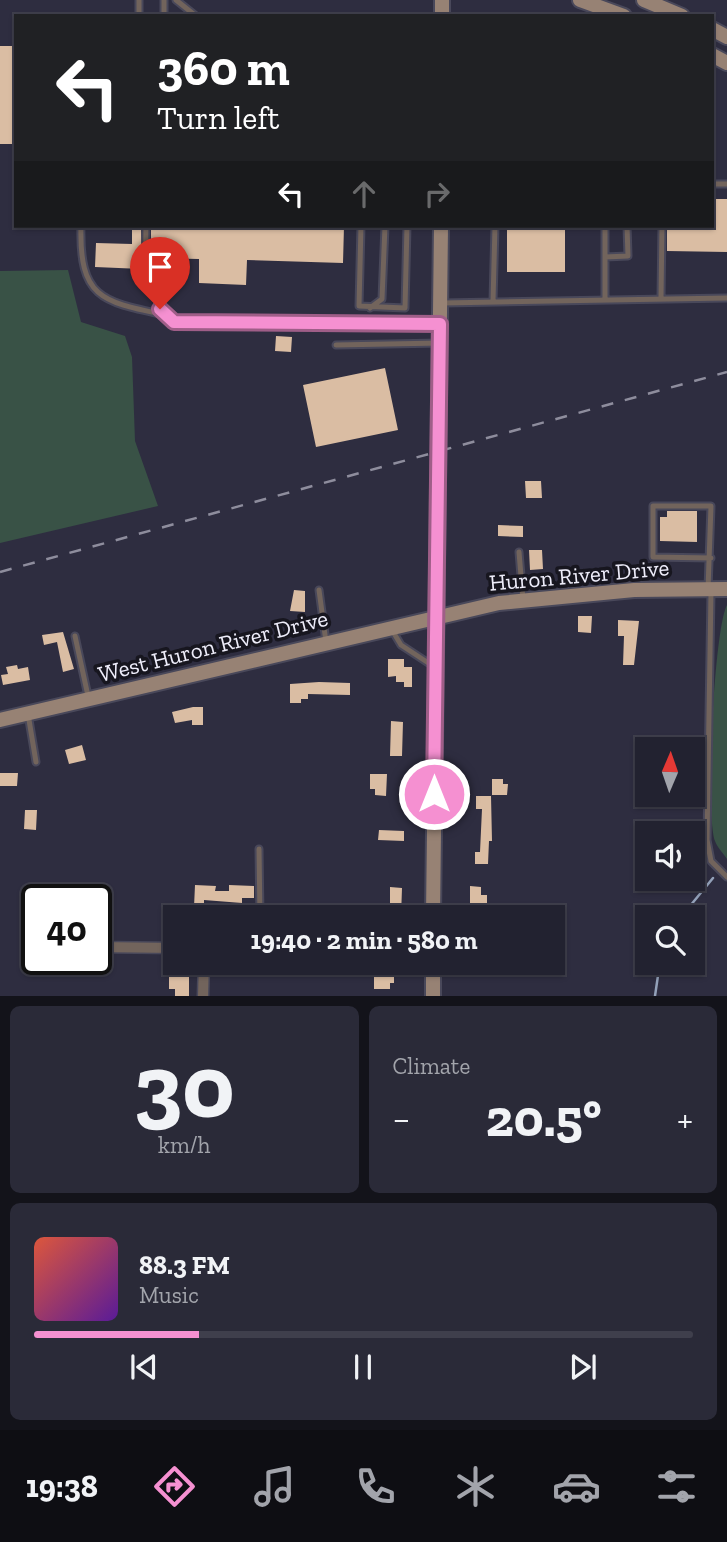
<!DOCTYPE html>
<html lang="en">
<head>
<meta charset="utf-8">
<style>
	:root { --surface:#222230; --page:#2a2a38; --text:#f1f3f6; --muted:#a2a4ab; --line:#3f3f4c; --accent:#f590d1 }
	body { margin:0; font-family:"Zilla Slab",serif; background:var(--page); color:var(--text); height:100vh; display:flex; flex-direction:column; font-size:26px; white-space:nowrap }
	* { box-sizing:border-box; margin:0 }
	p { font-size:23px; color:var(--muted) }
	.icon { flex:none; width:38px; height:38px; fill:none; stroke:currentColor; stroke-width:2; stroke-linecap:round; stroke-linejoin:round }
	.map { position:relative; height:996px; overflow:hidden }
	.panel { display:flex; flex-direction:column; gap:10px; padding:10px; background:#13131a; flex:1 }
	.panel>* { flex:none }
	.top-card { position:absolute; left:14px; top:14px; width:700px; height:214px; border-radius:0px; box-shadow:0 2px 5px #0004,0 0 0 2px var(--line); background:#202124; color:#fff; overflow:hidden }
	.needle { width:46px; rotate:2deg }
	.fabs { position:absolute; left:635px; top:737px; display:grid; gap:14px }
	.fabs a { display:grid; place-items:center; width:70px; height:70px; border-radius:0px; background:var(--surface); box-shadow:0 2px 5px #0004,0 0 0 2px var(--line); font-size:35px }
	.speed { position:absolute; left:21px; top:884px; display:flex; gap:14px; font-size:35px; font-weight:700; text-align:center }
	.speed>* { display:grid; place-content:center; width:91px; height:91px; border-radius:50%; background:var(--surface); box-shadow:0 2px 5px #0004,0 0 0 2px var(--line); line-height:1 }
	.speed .limit { border:4px solid #111; border-radius:10px; background:#fff; color:#111 }
	.pin { position:absolute; display:grid; place-items:center; width:60px; height:60px; color:#fff; margin:-72px -30px; border-radius:50% 50% 50% 0; rotate:-45deg; box-shadow:0 0 7px #0007 }
	.pin .icon { rotate:45deg }
	.me { position:absolute; width:77px; margin:-38px; rotate:0deg; stroke-linejoin:round; filter:drop-shadow(0 0 5px #0008) }
	.turn { display:flex; align-items:center; gap:24px; height:147px; padding:0 28px; font-size:32px }
	.turn .icon { width:91px; height:91px; stroke-width:2.5 }
	.turn b { display:block; font-size:49px; line-height:60px }
	.lanes { display:flex; align-items:center; height:66px; padding:0 28px; background:#0003; justify-content:center; gap:35px; direction:ltr }
	.lanes .off { opacity:.35 }
	.big { font-size:52px; font-weight:700; line-height:1.1 }
	.panel .widget { flex:1; display:flex; flex-direction:column; justify-content:center; gap:10px; min-width:0; padding:0 24px; border-radius:10px; background:var(--page) }
	.panel .dial { align-items:center; gap:0 }
	.dial b { font-size:91px; line-height:1 }
	.song { display:flex; align-items:center; gap:21px }
	.cover { width:84px; height:84px; border-radius:10px; background:linear-gradient(135deg,hsl(10 70% 55%),hsl(270 70% 35%)) }
	.played { height:7px; border-radius:4px; background:linear-gradient(90deg,var(--accent) 25%,var(--line) 25%) }
	.keys { display:flex; justify-content:space-around; direction:ltr }
	.heat { display:flex; justify-content:space-between; align-items:center; font-size:38px; direction:ltr }
	.panel .tiles { flex:1; display:grid; gap:10px; grid-template-columns:1fr 1fr }
	.widget:last-child { grid-column:span 2 }
	.trip { position:absolute; left:163px; top:905px; width:402px; height:70px; border-radius:0px; background:var(--surface); box-shadow:0 2px 5px #0004,0 0 0 2px var(--line); font-weight:700; line-height:70px; text-align:center }
	.tab-bar { display:flex; height:112px; justify-content:space-around; align-items:center; background:#0e0e13; color:var(--muted) }
	.tab-bar .icon { width:49px; height:49px }
	.tab-bar .on { color:var(--accent) }
	.tab-bar b { font-size:32px; color:var(--text) }
	.map>svg:first-child { display:block }
</style>
</head>
<body>
<div class="map">
<svg width="727" height="996" viewBox="0 0 727 996">
	<rect width="100%" height="100%" fill="#2e2d40"/>
	<path fill="#395246" d="M68 270 81 322 125 336 132 357 135 441 158 506 0 543V271Z
		M727 605V859C723 853 717 847 715 841 705 814 714 629 727 605Z"/>
	<g fill="none" stroke-linecap="round" stroke-linejoin="round">
		<path stroke="#93a1b9" stroke-width="2.5" d="M681 917 713 878
			M655 996 660 962"/>
	</g>
	<path fill="#dabda3" d="M0 46H16V144H0Z
		M712 199H727V252L667 251V226H712Z
		M132 226H141L142 269 95 267 96 243 132 244Z
		M151 226H344L343 263 247 260 246 285 199 283V259L151 258Z
		M507 226H565V272H507Z
		M276 336 292 337 291 352 275 351Z
		M385 368 398 430 316 447 303 385Z
		M525 481H541L542 498H526Z
		M667 511H697V542L660 541V517H667Z
		M498 525 523 526V537L498 536Z
		M529 550H542L543 569 530 570Z
		M294 590 305 591V612L290 611Z
		M578 616H592L591 633 578 632Z
		M618 620 639 621 634 665H623L624 636H618Z
		M63 632 74 669 63 672 57 642 44 645 42 635Z
		M388 659H404V667H412V687H404V682H396V676L388 677Z
		M17 665 18 669 28 667 30 680 3 685 1 675 8 674 6 667Z
		M319 682 350 683V695L308 694V699H301V703H290V684Z
		M193 707H203V725H192V720L175 723 172 712Z
		M391 721 403 722 402 756H390Z
		M82 745 86 760 69 764 65 750Z
		M0 773H18L17 786H0Z
		M370 774H387L386 796 375 795V789H370Z
		M492 779H503V784H508L507 795H492Z
		M476 796H491L492 841H489L488 864H475V852H480L482 809H476Z
		M25 810H37L36 830 24 829Z
		M379 830 404 831V841L378 840Z
		M195 885 216 886 215 891H229V885L254 886V898H242V903L204 900V907H194Z
		M470 886 481 887V895H487V906H470Z
		M390 887 402 888 401 917H390Z
		M374 970 394 971V983H390V989H374Z
		M169 977H189V996H175V989H169Z"/>
	<g fill="none" stroke-linecap="round" stroke-linejoin="round">
		<g stroke="#49485a" stroke-width="9">
			<path id="lane" d="M164 0V16
				M176 0 196 16
				M139 16V0
				M712 184H727
				M81 226C79 299 103 302 166 315
				M146 226C145 263 145 295 174 322L437 324
				M361 226 359 306 405 308 407 226
				M605 257 628 256 627 226
				M661 297 662 226
				M605 298V226
				M493 301 495 226
				M443 303 727 298
				M370 308 382 299 385 226
				M336 345 440 343
				M519 552 523 600
				M708 589 711 506H653V557L711 558
				M319 590 326 642
				M711 592 707 840 711 861 727 877
				M392 630 401 645 433 666
				M75 636 88 696
				M28 714 36 762
				M259 849 260 917"/>
		</g>
		<g stroke="#49485a" stroke-width="13">
			<path id="street" d="M96 947 175 948
				M203 996 204 962"/>
		</g>
		<g stroke="#49485a" stroke-width="18">
			<path id="secondary" d="M580 0 624 16
				M644 0 682 16
				M442 16V0
				M712 29 727 37
				M712 55 727 63
				M0 720 499 603 634 590 727 589
				M433 917 441 226
				M433 996V962"/>
		</g>
		<use href="#lane" stroke="#72645c" stroke-width="5"/>
		<use href="#street" stroke="#72645c" stroke-width="10"/>
		<use href="#secondary" stroke="#978274" stroke-width="14"/>
		<path stroke="#8e8d9d" stroke-width="2.5" stroke-dasharray="12 12" stroke-linecap="butt" d="M0 572 727 372"/>
	</g>
	<g fill="none" stroke-linecap="round" stroke-linejoin="round">
		<g stroke="#9f5e88" stroke-width="18">
			<path id="route" d="M160 309 174 322 440 324 434 794"/>
		</g>
		<use href="#route" stroke="#f590d1" stroke-width="12"/>
	</g>
	<g text-anchor="middle" stroke-width="7" stroke-linejoin="round" paint-order="stroke">
		<g font-size="23" fill="#eeedfa" stroke="#17161f">
			<text transform="translate(579 575) rotate(-5)" y="8">Huron River Drive</text>
			<text transform="translate(213 646) rotate(-14)" y="8">West Huron River Drive</text>
		</g>
	</g>
</svg>
<div class="fabs">
<a><svg class="needle" viewBox="-14 -14 28 28"><path d="M0-13l5 13h-10z" fill="#e53935"/><path d="M0 13l5-13h-10z" fill="#a2a4ab"/></svg></a>
<a><svg class="icon" aria-label="sound" viewBox="0 0 24 24"><path d="M4 9h4l5-4v14l-5-4H4zM17 9q2 3 0 6"/></svg></a>
<a><svg class="icon" aria-label="search" viewBox="0 0 24 24"><circle cx="10" cy="10" r="6"/><path d="M15 15l6 6"/></svg></a>
</div>
<div class="speed"><div class="limit">40</div></div>
<div class="pin" style="left:160px;top:309px;background:#d93025"><svg class="icon" aria-label="arrive" viewBox="0 0 24 24"><path d="M6 21V4h12l-3 4 3 4H6"/></svg></div>
<svg class="me" style="left:434px;top:794px" viewBox="-20 -20 40 40"><circle r="17" fill="#f590d1" stroke="#fff" stroke-width="3"/><path d="M0-11L8 9 0 5-8 9z" fill="#fff"/></svg>
<div class="trip">19:40 · 2 min · 580 m</div>
<div class="top-card">
<div class="turn"><svg class="icon" aria-label="left" viewBox="0 0 24 24"><path d="M17 20v-9H6M10 6l-5 5 5 5"/></svg><div><b>360 m</b>Turn left</div></div>
<div class="lanes"><svg class="icon" aria-label="left" viewBox="0 0 24 24"><path d="M17 20v-9H6M10 6l-5 5 5 5"/></svg><svg class="icon off" aria-label="ahead" viewBox="0 0 24 24"><path d="M12 20V5M6 11l6-6 6 6"/></svg><svg class="icon off" aria-label="right" viewBox="0 0 24 24"><path d="M7 20v-9h11M14 6l5 5-5 5"/></svg></div>
</div>
</div>
<section class="panel">
<div class="tiles">
<div class="widget dial"><b>30</b><p>km/h</p></div>
<div class="widget"><p>Climate</p>
<div class="heat"><a>−</a><b class="big">20.5°</b><a>+</a></div>
</div>
<div class="widget">
<div class="song"><i class="cover"></i><div><b>88.3 FM</b><p>Music</p></div></div>
<div class="played"></div>
<div class="keys"><svg class="icon" aria-label="previous" viewBox="0 0 24 24"><path d="M18 5L8 12l10 7zM5 5v14"/></svg><svg class="icon" aria-label="pause" viewBox="0 0 24 24"><path d="M8 5v14M16 5v14"/></svg><svg class="icon" aria-label="next" viewBox="0 0 24 24"><path d="M6 5l10 7-10 7zM19 5v14"/></svg></div>
</div>
</div>
</section>
<nav class="tab-bar">
<b>19:38</b>
<svg class="icon on" aria-label="directions" viewBox="0 0 24 24"><path d="M12 3l9 9-9 9-9-9zM9 14v-3h6M13 9l2 2-2 2"/></svg>
<svg class="icon" aria-label="music" viewBox="0 0 24 24"><path d="M9 18V5l10-2v13"/><circle cx="6" cy="18" r="3"/><circle cx="16" cy="16" r="3"/></svg>
<svg class="icon" aria-label="phone" viewBox="0 0 24 24"><path d="M5 4h4l2 5-3 2q2 4 5 5l2-3 5 2v4C11 20 4 13 5 4z"/></svg>
<svg class="icon" aria-label="climate" viewBox="0 0 24 24"><path d="M12 3v18M4 7l16 10M4 17L20 7"/></svg>
<svg class="icon" aria-label="car" viewBox="0 0 24 24"><path d="M5 17H2v-5l4-1 3-4h7l3 4 3 1v5h-3M9 17h6M6 11h13"/><circle cx="7" cy="17" r="2"/><circle cx="17" cy="17" r="2"/></svg>
<svg class="icon" aria-label="filters" viewBox="0 0 24 24"><path d="M4 7h16M4 17h16"/><circle cx="9" cy="7" r="2"/><circle cx="15" cy="17" r="2"/></svg>
</nav>
</body>
</html>
